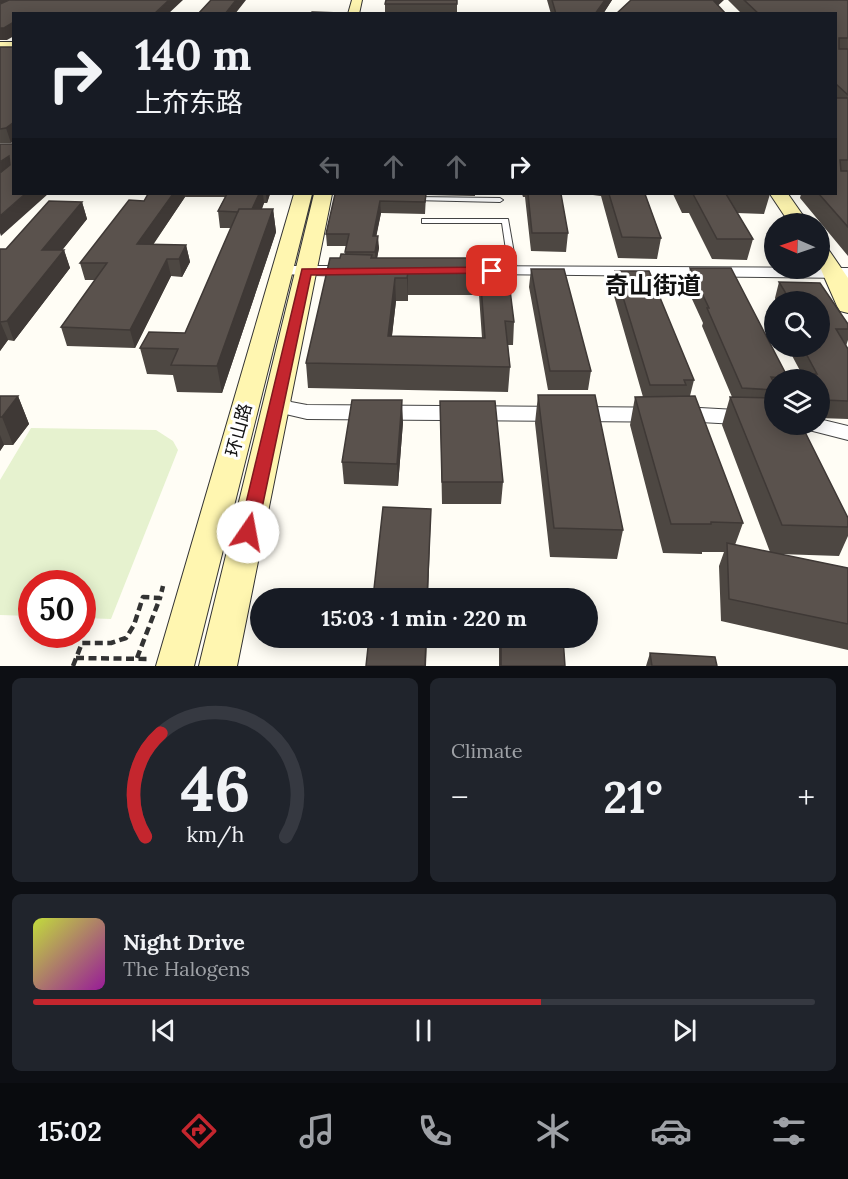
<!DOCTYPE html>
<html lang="en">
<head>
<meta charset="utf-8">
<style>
	:root { --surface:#171b24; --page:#20242c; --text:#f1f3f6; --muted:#9ea1a6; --line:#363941; --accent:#c4262e }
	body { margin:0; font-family:Lora,"Noto Sans SC",serif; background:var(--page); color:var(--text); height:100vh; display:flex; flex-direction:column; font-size:22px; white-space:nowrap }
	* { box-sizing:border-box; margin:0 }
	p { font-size:20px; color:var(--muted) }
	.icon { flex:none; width:33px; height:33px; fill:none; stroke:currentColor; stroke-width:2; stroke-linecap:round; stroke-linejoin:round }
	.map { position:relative; height:666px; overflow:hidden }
	.drawer { display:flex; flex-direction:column; gap:12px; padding:12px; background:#0d0f14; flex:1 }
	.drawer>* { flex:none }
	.hud { position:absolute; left:12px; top:12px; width:825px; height:183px; border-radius:0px; box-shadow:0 3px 15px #0003; background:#171b24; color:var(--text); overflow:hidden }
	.needle { width:39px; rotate:272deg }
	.controls { position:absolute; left:764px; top:213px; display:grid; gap:12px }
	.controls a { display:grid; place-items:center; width:66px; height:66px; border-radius:50%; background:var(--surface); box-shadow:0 3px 15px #0003; font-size:30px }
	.speed { position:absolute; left:18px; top:570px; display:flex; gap:12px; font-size:30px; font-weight:700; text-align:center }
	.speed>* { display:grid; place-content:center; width:78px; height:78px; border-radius:50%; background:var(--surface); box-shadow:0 3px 15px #0003; line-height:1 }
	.speed .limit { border:9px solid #d22; background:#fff; color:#111 }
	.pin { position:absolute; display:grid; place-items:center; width:51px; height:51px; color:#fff; margin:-26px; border-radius:12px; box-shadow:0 3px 9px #0006 }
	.me { position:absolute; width:66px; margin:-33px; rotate:12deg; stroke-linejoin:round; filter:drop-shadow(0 0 4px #0008) }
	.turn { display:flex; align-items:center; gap:21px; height:126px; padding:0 24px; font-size:27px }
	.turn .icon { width:78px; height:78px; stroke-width:2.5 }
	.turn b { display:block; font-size:42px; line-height:51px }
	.lanes { display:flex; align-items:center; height:57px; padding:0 24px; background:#0003; justify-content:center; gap:30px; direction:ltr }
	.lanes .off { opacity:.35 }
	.big { font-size:45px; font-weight:700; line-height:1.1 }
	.drawer .card { flex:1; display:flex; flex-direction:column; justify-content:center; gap:9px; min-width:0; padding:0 21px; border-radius:9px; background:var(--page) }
	.drawer .dial { align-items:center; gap:0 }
	.dial svg { height:156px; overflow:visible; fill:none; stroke:var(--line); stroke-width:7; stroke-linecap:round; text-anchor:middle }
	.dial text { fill:var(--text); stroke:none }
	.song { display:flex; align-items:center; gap:18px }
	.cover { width:72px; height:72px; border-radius:9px; background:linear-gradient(135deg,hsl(70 70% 55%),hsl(300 70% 35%)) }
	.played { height:6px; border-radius:3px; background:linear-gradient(90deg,var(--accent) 65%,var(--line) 65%) }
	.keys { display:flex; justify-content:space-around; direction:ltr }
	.heat { display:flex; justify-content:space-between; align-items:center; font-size:33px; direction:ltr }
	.drawer .tiles { flex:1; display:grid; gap:12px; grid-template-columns:1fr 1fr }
	.card:last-child { grid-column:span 2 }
	.trip { position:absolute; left:250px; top:588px; width:348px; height:60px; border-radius:30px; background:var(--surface); box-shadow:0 3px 15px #0003; font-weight:700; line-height:60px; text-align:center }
	.menu { display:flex; height:96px; justify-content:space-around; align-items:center; background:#090b0e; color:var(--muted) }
	.menu .icon { width:42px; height:42px }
	.menu .on { color:var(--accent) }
	.menu b { font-size:27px; color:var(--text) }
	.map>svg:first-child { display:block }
</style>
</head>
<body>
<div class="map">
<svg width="848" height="666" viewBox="0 0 848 666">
	<rect width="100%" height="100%" fill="#fffdf5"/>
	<path fill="#e6f2cf" d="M31 428 156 430 173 441 178 450 111 619 83 618 82 584H32L31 616 0 615V480Z"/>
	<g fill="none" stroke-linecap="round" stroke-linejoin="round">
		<g stroke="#444" stroke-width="2">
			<path id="lane" d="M415 197 500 198 503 200 500 202 413 200V198Z
				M422 219H508L517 270 513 272 509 270 502 223H422Z"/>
		</g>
		<g stroke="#444" stroke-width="2">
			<path id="street" d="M281 266H352L360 271 352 276 275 274 273 271Z
				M484 266 848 268V278L478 274 476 271Z
				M277 391 284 393 291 402 307 405 700 408 774 412V424H779L774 426 700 422 307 419 277 412 267 398 270 393Z
				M819 419 848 426V440L805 429 802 424H819Z"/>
		</g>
		<g stroke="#333" stroke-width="2">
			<path id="secondary" d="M352 0H362L359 14H348Z
				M0 42H14V50H0Z
				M294 194H312L194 666H156Z
				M314 194H332L237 666H199Z
				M770 194H788L809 224H790Z
				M819 244 826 246 848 278V313L840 311 837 306 819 265Z"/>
		</g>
		<path stroke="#333" stroke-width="4.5" stroke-dasharray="8 4.5" stroke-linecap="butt" d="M76 658 149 659
			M137 658 160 598
			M73 666 82 643H111L126 638 134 625 143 597 160 598 163 586"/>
		<use href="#lane" fill="#fff" fill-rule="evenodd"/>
		<use href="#street" fill="#fff" fill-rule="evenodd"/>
		<use href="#secondary" fill="#fff6b0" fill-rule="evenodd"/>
	</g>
	<path fill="#4d4742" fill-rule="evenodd" d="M457 0V13L385 12V4Z
		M547 0H612L603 14H551Z
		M728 0H848V256L800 198 801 194H836V14H742Z
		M0 47H14V140L11 143H0Z
		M148 194H270L267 203H264L262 209H273L276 232 222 393 177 392 173 375 147 374 140 348 185 333 231 228H220L218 211 225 197H185L153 245H186L190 262 182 277 171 276 135 348 67 346 61 327 95 280H85L80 263 144 201Z
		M335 194H475V196L426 195 425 214 381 213 376 236 379 248 377 258H506L514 322 513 345H508L510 367 508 392 308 388 306 363 340 258 345 254 346 246H327L326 234ZM408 295H479L482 338 392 336 396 301H408Z
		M522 194H561L568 233 566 252 531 251 525 197H523Z
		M593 194H645L661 238 657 259 618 258 601 196 593 195Z
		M673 194H770L764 214 737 213 753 239 747 260 712 259 689 213H682Z
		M82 202 87 219 62 250H64L70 268 14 341 8 340 0 351V249H6Z
		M690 268 788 378V380H774V424L848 518V536L839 556 779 554 848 568V650L721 621 719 566 724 552H702V554L663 553 630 425 635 397H643L612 289 615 271 694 380 690 396 743 523 735 545 770 552 722 425 730 397H732L702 326 703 323 686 286Z
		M531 269 591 371 588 390H548L529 287Z
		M779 282 820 283 848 324V340L846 346 848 349V419L819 418V380H805L789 350 791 346H819V302H776L775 298Z
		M538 395 623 530 617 559 550 557 535 423Z
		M0 396H18L29 424 13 445H4L0 451Z
		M440 401 503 482 501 504H442Z
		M403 422 398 486 344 484 342 462Z
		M499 638H563L565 666H499Z
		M650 653 717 666H646Z"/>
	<path fill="#3f3936" d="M0 0H13L0 4Z
		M169 0H183L168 14H154Z
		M236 0H246L235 14H225Z
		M605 0H612L603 14H595Z
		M713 0H724L710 13Z
		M14 22V36L7 40H0V28Z
		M14 122V140L11 143 6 128Z
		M9 156 14 169 0 181V162Z
		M25 194H48L1 236 0 233V216Z
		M173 194H184L185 197 141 262 137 244Z
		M259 194H263L264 203 253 229 250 212Z
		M266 194H270L267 203Z
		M380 201 381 213 374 248 373 236Z
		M82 202 87 219 48 268 42 250Z
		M273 209 276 232 222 393 217 366Z
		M378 236 379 248 376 264 375 252Z
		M186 245 190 262 182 277 179 259Z
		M64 250 70 268 14 341 7 321Z
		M167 259 171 276 135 348 130 330Z
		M408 272V301L407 278Z
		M395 278 396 301 389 360 388 336Z
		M0 321 8 340 0 351Z
		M18 396 29 424 13 445 2 417Z
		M402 400 403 422 398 486 397 464Z
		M0 435 4 445 0 451Z
		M431 509 428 598H427Z
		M426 638H427L426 666H425Z"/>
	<path fill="#5a524d" stroke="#3f3936" stroke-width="1.5" fill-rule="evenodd" d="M9 0H169L154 14H14V22L4 28H0V4Z
		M211 0H236L225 14H198Z
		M386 0H457V4H385Z
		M552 0H605L595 14H556Z
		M631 0H713L726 14H616Z
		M744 0H848V38H839V49H848V95L836 84V14H759Z
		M312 12 339 13 338 14H311Z
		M0 47H14V122L6 128 0 129Z
		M836 98H848V160H840L841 171H848V227L819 194H836Z
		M0 144H14V194H25L0 216V173L10 165 9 156 0 162Z
		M148 194H173L137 244 186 245 179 259H167L130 330 61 327 107 263H80L129 200 144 201Z
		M227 194H259L252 209H239L238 212 218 211Z
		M335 194H426L425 202 380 201 373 236H378L375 252H345L349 234H326Z
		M528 194H561L568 233H532Z
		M609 194H645L661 238 622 237Z
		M693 194H770H726L753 239H717Z
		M49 201 82 202 42 250H64L7 321 0 322V249H6Z
		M239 209H273L217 366 171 365 178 349 140 348 149 332 185 333Z
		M341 254 372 255 371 258H506L514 322 505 321 510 367 306 363 330 258H340ZM408 272 480 273 485 338 388 336 395 278H407Z
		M690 268H731L788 378 771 377 774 383V390L742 388 707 308H709Z
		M531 269H564L591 371H550Z
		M615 271H649L694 380H684L686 385H650Z
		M779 282 820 283 848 324V329H836L848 349V401L823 400 819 393V380H812L809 374H817L802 346H819V302H791Z
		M538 395H595L623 530 554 528Z
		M0 396H18L2 417H0Z
		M695 396 743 523 711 522V524H671L635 397Z
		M730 397 774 398V424H801L848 518V527L782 525Z
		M352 400H402L397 464 342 462Z
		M440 401H495L503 482H442Z
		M383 507 431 509 427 598H373Z
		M727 543 848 568V624L729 599Z
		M369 638H426L425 666H366Z
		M501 638H563L565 666H501Z
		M650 653 715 657 717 666H652Z"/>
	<path fill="#c4262e" stroke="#7f191e" stroke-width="1.5" d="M492 267 496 268V273L311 275 257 532 254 537 248 539 241 537 239 532 302 269Z"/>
	<g text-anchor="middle" stroke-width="6" stroke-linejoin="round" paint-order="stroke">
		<g font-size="18" fill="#111" stroke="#fff">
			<text transform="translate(239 430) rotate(-75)" y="6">环山路</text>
		</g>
		<g font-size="24" font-weight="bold" fill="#111" stroke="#fff">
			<text x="653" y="294">奇山街道</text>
		</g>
	</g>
</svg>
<div class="controls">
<a><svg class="needle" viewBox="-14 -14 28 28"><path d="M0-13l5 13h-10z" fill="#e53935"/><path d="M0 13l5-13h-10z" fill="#9ea1a6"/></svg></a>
<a><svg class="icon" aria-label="search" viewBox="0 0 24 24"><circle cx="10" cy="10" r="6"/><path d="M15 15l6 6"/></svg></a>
<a><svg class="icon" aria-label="layers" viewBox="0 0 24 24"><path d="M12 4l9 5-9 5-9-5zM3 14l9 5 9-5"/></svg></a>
</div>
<div class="speed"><div class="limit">50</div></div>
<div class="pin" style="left:492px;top:271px;background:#d93025"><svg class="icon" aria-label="arrive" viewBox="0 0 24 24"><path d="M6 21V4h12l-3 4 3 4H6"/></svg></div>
<svg class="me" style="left:248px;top:532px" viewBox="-20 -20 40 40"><circle r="19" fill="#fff"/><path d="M0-13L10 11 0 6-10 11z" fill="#c4262e"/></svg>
<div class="trip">15:03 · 1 min · 220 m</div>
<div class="hud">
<div class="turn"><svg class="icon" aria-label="right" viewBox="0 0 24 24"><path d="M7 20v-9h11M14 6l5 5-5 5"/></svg><div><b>140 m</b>上夼东路</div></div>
<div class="lanes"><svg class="icon off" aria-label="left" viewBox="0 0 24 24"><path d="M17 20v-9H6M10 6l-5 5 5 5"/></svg><svg class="icon off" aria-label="ahead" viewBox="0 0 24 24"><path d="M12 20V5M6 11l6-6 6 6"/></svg><svg class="icon off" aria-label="ahead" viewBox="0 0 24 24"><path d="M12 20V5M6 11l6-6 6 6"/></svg><svg class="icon" aria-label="right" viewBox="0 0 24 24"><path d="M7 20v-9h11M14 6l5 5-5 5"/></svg></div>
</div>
</div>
<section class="drawer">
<div class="tiles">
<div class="card dial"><svg viewBox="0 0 100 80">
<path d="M14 69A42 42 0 1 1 86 69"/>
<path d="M14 69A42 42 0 0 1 22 16" stroke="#c4262e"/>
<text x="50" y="56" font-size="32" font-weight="700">46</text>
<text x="50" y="72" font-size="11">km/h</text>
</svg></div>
<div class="card"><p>Climate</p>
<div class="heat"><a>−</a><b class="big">21°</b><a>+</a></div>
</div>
<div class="card">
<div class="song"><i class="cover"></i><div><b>Night Drive</b><p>The Halogens</p></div></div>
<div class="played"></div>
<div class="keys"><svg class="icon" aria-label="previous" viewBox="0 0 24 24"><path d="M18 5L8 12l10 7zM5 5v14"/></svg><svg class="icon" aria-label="pause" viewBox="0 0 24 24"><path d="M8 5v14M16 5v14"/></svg><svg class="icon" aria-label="next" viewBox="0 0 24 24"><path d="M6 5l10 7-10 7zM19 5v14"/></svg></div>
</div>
</div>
</section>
<nav class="menu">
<b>15:02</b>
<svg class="icon on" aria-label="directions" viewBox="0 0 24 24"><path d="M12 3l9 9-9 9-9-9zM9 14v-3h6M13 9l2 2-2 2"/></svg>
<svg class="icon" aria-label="music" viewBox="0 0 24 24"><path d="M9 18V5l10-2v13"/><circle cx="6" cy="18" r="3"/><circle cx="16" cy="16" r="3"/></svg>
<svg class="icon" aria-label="phone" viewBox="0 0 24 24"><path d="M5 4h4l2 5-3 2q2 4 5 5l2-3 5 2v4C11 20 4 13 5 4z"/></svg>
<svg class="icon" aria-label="climate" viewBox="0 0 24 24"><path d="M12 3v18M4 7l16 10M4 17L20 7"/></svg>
<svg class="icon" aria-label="car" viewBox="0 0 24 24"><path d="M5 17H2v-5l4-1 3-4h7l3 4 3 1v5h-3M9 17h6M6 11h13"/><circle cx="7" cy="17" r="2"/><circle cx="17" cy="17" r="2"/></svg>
<svg class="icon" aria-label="filters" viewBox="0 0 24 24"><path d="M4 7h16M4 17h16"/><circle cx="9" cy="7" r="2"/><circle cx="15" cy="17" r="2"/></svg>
</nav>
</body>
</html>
